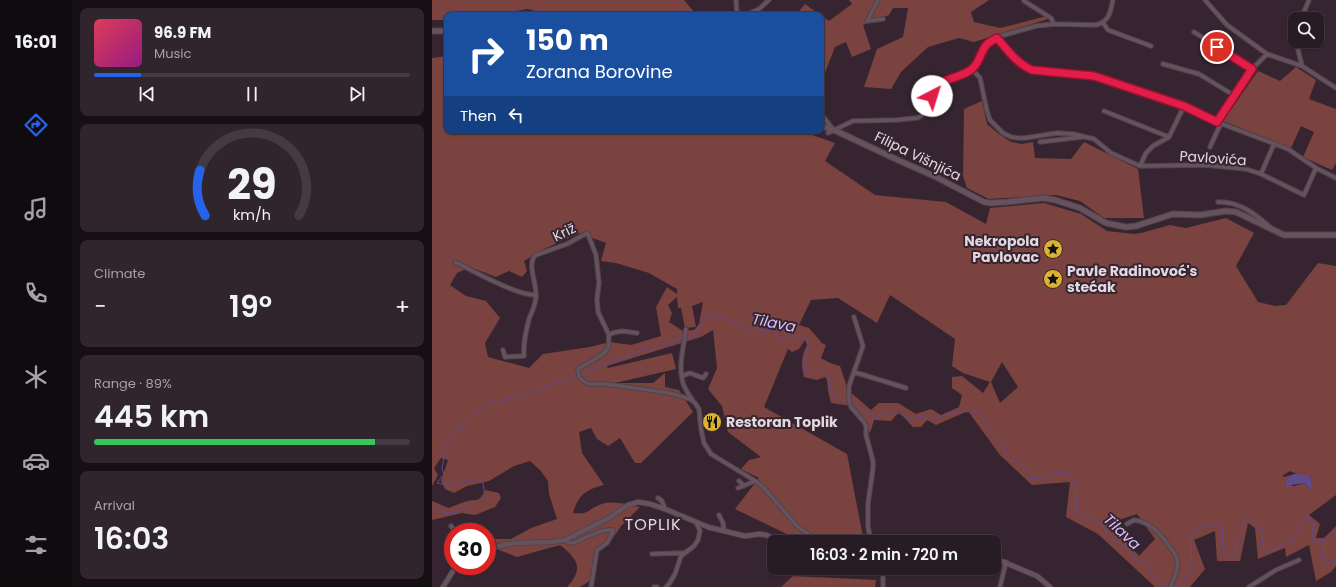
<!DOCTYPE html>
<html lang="en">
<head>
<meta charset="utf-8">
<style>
	:root { --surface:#281c24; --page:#30252c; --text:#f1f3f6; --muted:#a5a1a6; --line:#443a41; --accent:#2563eb }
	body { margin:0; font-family:Poppins,sans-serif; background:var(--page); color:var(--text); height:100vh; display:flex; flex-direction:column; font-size:15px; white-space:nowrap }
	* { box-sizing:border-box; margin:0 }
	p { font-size:13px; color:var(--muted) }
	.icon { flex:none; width:22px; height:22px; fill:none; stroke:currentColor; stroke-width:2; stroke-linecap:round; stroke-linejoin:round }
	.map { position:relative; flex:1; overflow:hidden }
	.panel { display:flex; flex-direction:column; gap:8px; padding:8px; background:#160f14; width:360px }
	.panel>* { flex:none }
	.guide { position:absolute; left:12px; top:12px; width:380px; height:122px; border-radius:8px; box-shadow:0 1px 3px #0004,0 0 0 1px var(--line); background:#1a4fa0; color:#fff; overflow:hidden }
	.buttons { position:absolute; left:856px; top:12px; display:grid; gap:8px }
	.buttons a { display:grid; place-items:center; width:36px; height:36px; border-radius:8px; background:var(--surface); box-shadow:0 1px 3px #0004,0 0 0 1px var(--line); font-size:20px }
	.speed { position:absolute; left:12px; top:523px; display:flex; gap:8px; font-size:20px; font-weight:700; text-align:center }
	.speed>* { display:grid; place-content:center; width:52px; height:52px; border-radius:50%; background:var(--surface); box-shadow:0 1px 3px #0004,0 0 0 1px var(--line); line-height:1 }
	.speed .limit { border:6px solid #d22; background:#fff; color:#111 }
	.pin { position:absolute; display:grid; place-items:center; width:34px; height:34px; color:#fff; margin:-17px; border:2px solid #fff; border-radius:50%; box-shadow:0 1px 4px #0007 }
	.me { position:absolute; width:44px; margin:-22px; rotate:40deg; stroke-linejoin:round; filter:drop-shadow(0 0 3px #0008) }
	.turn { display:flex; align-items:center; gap:14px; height:84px; padding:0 16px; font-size:18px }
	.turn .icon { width:52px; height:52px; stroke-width:2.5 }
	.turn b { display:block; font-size:28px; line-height:34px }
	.then { display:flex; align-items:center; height:38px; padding:0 16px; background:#0003; gap:8px; font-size:15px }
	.big { font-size:30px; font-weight:600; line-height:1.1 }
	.panel .card { flex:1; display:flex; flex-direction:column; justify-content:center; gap:6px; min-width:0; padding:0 14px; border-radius:8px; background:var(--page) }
	.panel .dial { align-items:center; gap:0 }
	.dial svg { height:104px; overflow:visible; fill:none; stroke:var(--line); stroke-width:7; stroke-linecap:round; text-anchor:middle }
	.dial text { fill:var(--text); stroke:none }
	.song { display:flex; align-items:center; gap:12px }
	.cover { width:48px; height:48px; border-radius:6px; background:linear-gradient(135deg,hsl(350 70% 55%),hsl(310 70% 35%)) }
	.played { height:4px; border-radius:2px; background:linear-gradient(90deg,var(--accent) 15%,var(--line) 15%) }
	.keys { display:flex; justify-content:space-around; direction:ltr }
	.heat { display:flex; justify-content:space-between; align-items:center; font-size:22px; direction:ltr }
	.charge { height:6px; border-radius:3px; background:linear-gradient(90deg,#34c759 89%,var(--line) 0) }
	.trip { position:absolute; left:335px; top:535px; width:234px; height:40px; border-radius:8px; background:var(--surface); box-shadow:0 1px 3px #0004,0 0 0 1px var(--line); font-weight:600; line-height:40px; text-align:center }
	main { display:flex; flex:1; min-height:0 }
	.tabs { display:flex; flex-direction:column; width:72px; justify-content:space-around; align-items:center; background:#100b0e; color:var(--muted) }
	.tabs .icon { width:28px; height:28px }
	.tabs .selected { color:var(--accent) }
	.tabs b { font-size:18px; color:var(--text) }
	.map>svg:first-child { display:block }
</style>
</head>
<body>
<main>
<nav class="tabs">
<b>16:01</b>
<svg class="icon selected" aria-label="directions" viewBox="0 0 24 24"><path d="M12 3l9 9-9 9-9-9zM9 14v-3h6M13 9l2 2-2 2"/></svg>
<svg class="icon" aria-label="music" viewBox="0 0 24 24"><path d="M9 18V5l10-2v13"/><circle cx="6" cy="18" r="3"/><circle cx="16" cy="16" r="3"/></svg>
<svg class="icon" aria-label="phone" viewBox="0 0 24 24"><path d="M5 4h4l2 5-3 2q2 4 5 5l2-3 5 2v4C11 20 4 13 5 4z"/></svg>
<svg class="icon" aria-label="climate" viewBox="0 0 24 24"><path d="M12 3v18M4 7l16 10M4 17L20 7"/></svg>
<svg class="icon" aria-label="car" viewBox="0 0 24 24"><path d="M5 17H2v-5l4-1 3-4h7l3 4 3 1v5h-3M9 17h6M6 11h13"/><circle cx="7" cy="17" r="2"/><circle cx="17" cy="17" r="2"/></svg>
<svg class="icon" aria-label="filters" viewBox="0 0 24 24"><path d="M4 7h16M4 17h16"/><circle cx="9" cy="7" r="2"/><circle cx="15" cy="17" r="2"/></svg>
</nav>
<section class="panel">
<div class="card">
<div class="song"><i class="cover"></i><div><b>96.9 FM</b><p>Music</p></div></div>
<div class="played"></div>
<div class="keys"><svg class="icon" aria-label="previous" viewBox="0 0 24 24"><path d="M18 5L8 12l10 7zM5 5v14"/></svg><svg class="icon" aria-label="pause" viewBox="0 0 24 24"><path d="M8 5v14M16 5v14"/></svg><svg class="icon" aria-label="next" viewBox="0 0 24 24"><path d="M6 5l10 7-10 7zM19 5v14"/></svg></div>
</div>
<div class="card dial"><svg viewBox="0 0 100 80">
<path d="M14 69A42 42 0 1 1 86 69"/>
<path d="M14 69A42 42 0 0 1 10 34" stroke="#2563eb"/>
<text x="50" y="56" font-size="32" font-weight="700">29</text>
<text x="50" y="72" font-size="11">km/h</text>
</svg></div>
<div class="card"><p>Climate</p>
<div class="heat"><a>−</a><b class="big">19°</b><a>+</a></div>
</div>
<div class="card"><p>Range · 89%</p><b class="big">445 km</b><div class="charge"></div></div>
<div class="card"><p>Arrival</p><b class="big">16:03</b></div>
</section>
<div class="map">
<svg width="904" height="587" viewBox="0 0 904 587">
	<rect width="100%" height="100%" fill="#362530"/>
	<path fill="#7a433f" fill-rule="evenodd" d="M0 0H252L263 13 257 15H116L96 9 59 15H15V20H0Z
		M417 0H557L539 12 542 22 568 28 615 16 616 19 542 42 527 38 496 47 469 72 459 89 432 87 445 49 471 37 476 8H461L457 15 431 25 439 49 420 57 414 42 403 47 392 75 389 71V15L397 21 420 4Z
		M373 4 388 15H364Z
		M15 56V131H369L403 143 393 161 443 195 514 202 554 224 558 208 612 203 649 214 675 231 703 234 709 233 738 225 754 228 794 218 822 233 804 266 826 302 843 306 854 305 886 263 904 266V495L877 515 888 524 884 538H892L904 526V566L899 572 884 581 877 545 854 557 853 548 826 559 823 528 816 523 808 561H785L783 531 762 540 773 569 758 587H723L666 534 634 517 638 482 600 485 568 455 536 411 504 425 495 420 489 427H481L467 412 459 421 442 420 438 433 419 406 399 403 396 391 395 380 393 377 385 380 372 377C369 365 369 356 375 345L373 340 367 349 360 352 356 349 332 407 415 454 432 542H423L397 535 393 542H371L303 509 327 478 309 469 317 460 329 457 296 432 290 406 276 389 285 368 281 330 269 337 175 366 176 368 240 353 244 369 183 383H221L233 373V387L247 390 261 412 209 463H203L188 438 176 446 165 439 159 428 147 432 150 453 172 485C155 489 146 495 141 513 159 515 156 508 170 504 180 500 198 505 208 507L190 525 176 545 164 550 159 580 148 587H135C152 569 146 559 128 545L85 557 67 550 62 539H79L99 528 125 519 117 494 116 481 108 470 98 461 82 466 57 481 35 486 22 493 13 489 9 481 16 460 9 458 2 468 6 475 0 486V58ZM147 233 174 243 169 261 184 263 217 273 245 289V294L235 287 224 307 229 336 199 345 178 342 158 347 111 354 97 368 56 357 53 343 68 318 54 301 34 296 18 285 25 273 38 267 64 277 77 271 90 277 95 271 92 261 112 249ZM458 295 523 339 520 366 531 373 558 382 551 393 530 376 520 377V388L530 395 527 407 509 415 499 409 484 414 466 403H447L439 410 416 390 408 366 398 363 389 358 394 345 390 343 377 328 367 325 379 300 406 298 445 323ZM245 297 246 308H249L253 328 264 327 260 306 271 302 267 324 262 330 251 331 237 322 240 313 236 305ZM570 362 586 387 568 403 559 382ZM858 471 867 475H877C880 480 880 484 877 489L873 483 862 486H854L853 484 859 475 852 477 850 476ZM705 514 723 539 707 556 677 523Z
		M864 67 884 80 877 99 904 109V163L900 170 871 157 882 132 869 126 859 148 791 121 826 71 848 81Z
		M550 101 555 124 567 134 579 142 590 144 601 142 603 158 639 159 652 142 706 169 712 218H672L648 201 624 195 557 199 535 188 531 176 532 109Z
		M53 490 67 493 69 498 63 507 43 515 30 513 0 520V501L17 508C22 506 28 503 33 502 43 498 49 504 53 490Z
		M361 576 444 580 443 587H349Z"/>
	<path fill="#60498c" d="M861 474 877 475 879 479 880 488 877 489 873 483 860 485 858 487 854 486 853 484 857 477Z"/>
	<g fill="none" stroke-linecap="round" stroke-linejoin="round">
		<path stroke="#60498c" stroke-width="1" d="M254 338 262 336 266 328 277 313 305 323 314 329 342 331 348 338 369 337 375 339 377 346 372 362 373 370 379 372 392 371 398 378C398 397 399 397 417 402
			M148 374 209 351 227 347 240 341 251 338
			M420 404 444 417C459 412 463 409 476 419L490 416 495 420C509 417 528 410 541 412 555 413 553 426 559 434 561 437 566 439 569 442 576 453 574 463 591 464L597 478 611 479C618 473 636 468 642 479 644 485 644 507 645 514L670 523 677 538 695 547 703 559 716 564 724 579 731 585 736 587
			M0 509C7 509 12 513 18 513 27 513 50 501 52 493 53 490 51 486 51 483L42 479 15 485 5 483 12 474 10 469 14 445 25 430 40 414 57 404 88 396 145 375
			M893 540 904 531
			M739 587H743L748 584 756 575 760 565 759 537 765 528 787 524 791 529 790 549 795 556H802C807 543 807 529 814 518L826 523 829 530 832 552H836L861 540 872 518H878L881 524 880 539 882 542 887 543 892 540 890 561 896 564 904 560"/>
		<g stroke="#50424b" stroke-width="5.5">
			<path id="minor" d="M304 0 305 15
				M446 0 435 21 451 19
				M773 0 795 25 835 54 870 66 904 88
				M592 1 619 18 622 24
				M314 15 327 9 337 0
				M869 19 877 0
				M671 23 676 30 719 46
				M762 32 820 69
				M565 37C575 49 585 64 600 70L663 76 752 106 785 122 856 149 884 168 904 178
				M864 41 870 66
				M731 64 767 74 803 96
				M540 69 548 78 555 111 558 120 571 133 579 137 586 138H593L625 133 641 134 662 139 679 153 708 166 773 165 814 169 829 174 872 195 884 168
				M672 111 737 137
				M389 114 401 129
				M785 122 820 69 835 54
				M396 133 421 121 464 120 485 118 489 116 495 108 501 91 508 83 531 74 540 69 550 54 552 48 565 37 604 26 622 24 664 25C678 21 678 12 681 0
				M608 142 650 137
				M778 147 789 123
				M708 166 714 153 721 146 737 137 752 106
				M829 174 842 144
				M786 202C807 201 823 214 838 227
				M23 262C41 271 86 296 104 295
				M422 317 431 346 417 386V400L419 407 432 422 434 426V435L441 461V468L436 504V527L439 542
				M254 329C252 347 245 367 252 386 254 390 257 395 260 399
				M177 335C185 329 196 332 205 333
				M71 350 73 357 92 356C91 343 94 331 97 319 100 311 104 304 104 296 105 283 94 263 104 255L135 244 155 233 156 234 164 255 167 283 165 299 166 312 177 335C176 339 178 344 176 348 170 358 156 362 146 369L147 377 153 382 157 384H172L196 387 237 393 258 399 263 403 267 409 269 429 272 443 279 454 325 482 332 488 366 527 388 542
				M422 372 474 388
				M250 376 258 373 271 378 274 374
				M307 481 312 486
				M306 488 323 481
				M226 498 230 501 233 509
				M287 515 291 523 292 531
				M695 524 702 520C718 522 728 533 737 546 740 550 744 554 745 559 747 567 742 580 738 587
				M19 526 24 532
				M133 540 137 543H141C151 539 170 528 181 530V532L175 543 165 550 159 587
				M220 554 251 553
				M222 587H225
				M234 587 237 584 243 574 249 556 262 546 266 540 268 531 264 522
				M451 587V568
				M568 587 574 562
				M817 587 844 570 867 560"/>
		</g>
		<g stroke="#50424b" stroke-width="6">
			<path id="tertiary" d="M55 549 82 543 119 542 133 540 177 518 196 505 206 502 218 504 233 509 276 527 288 530 313 536 328 534 334 535 350 542
				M562 558 605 576 618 587
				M11 587 24 566"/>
		</g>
		<g stroke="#50424b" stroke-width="7">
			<path id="secondary" d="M0 31H15
				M389 126 402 130 468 161 502 176 552 202 560 203 575 202 611 198 623 200 648 208 674 223 694 227 704 226 741 214 768 215 794 211 804 212 852 235H904"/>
		</g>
		<use href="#minor" stroke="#65525d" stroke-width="3.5"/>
		<use href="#tertiary" stroke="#65525d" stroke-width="4.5"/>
		<use href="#secondary" stroke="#65525d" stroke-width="5"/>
	</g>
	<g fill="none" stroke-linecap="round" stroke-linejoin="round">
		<g stroke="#92132f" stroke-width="10">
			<path id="route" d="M500 96C506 76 527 80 540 69 547 63 548 54 553 47 555 43 561 40 565 38 575 49 585 64 600 70L662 76 752 106 785 122 820 69 785 47"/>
		</g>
		<use href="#route" stroke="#e11d48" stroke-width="7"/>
	</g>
	<defs>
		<g id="sight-disc" transform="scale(1)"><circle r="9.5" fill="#dab333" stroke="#362530"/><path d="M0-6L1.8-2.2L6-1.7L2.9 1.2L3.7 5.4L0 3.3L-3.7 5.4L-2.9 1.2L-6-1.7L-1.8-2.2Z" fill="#111"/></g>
		<g id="restaurant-disc" transform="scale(1)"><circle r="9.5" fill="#dab333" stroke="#362530"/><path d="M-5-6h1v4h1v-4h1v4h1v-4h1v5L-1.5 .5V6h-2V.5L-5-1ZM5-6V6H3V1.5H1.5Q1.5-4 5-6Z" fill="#111"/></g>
	</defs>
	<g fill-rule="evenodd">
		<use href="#sight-disc" x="621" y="249"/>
		<use href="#sight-disc" x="621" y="279"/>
		<use href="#restaurant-disc" x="280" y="422"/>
	</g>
	<g text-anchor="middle" stroke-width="4" stroke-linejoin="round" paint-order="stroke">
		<g font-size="14" fill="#e2d7de" stroke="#362530">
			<text transform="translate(486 156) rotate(26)" y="5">Filipa Višnjića</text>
			<text transform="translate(781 158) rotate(4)" y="5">Pavlovića</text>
			<text transform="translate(132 232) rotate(-26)" y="5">Križ</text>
		</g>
		<g font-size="14" font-weight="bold" fill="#e2d7de" stroke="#362530" text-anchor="start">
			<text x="607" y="246" text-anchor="end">Nekropola<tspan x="607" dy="16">Pavlovac</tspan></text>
			<text x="635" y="276">Pavle Radinovoć's<tspan x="635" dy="16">stećak</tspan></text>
			<text x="294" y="427">Restoran Toplik</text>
		</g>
		<g font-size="15" font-style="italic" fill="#d4c3fe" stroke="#362530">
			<text transform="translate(342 323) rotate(11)" y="5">Tilava</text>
			<text transform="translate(690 532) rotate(43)" y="5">Tilava</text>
		</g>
		<g font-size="16" letter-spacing="1" fill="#e2d7de" stroke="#362530">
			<text x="221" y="530">TOPLIK</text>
		</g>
	</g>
</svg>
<div class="buttons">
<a><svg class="icon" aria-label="search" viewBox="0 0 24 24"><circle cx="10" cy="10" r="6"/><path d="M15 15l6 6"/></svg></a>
</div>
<div class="speed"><div class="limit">30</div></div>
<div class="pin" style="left:785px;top:47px;background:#d93025"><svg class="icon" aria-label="arrive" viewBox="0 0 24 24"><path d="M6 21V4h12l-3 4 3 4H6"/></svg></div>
<svg class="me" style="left:500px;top:96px" viewBox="-20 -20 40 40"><circle r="19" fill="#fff"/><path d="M0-13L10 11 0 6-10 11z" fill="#e11d48"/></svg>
<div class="trip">16:03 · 2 min · 720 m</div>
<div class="guide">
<div class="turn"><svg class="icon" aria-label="right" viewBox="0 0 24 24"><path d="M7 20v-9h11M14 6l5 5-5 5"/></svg><div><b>150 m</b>Zorana Borovine</div></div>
<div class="then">Then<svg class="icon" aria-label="left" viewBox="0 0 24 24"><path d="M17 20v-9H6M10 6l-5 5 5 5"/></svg></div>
</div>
</div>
</main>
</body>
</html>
